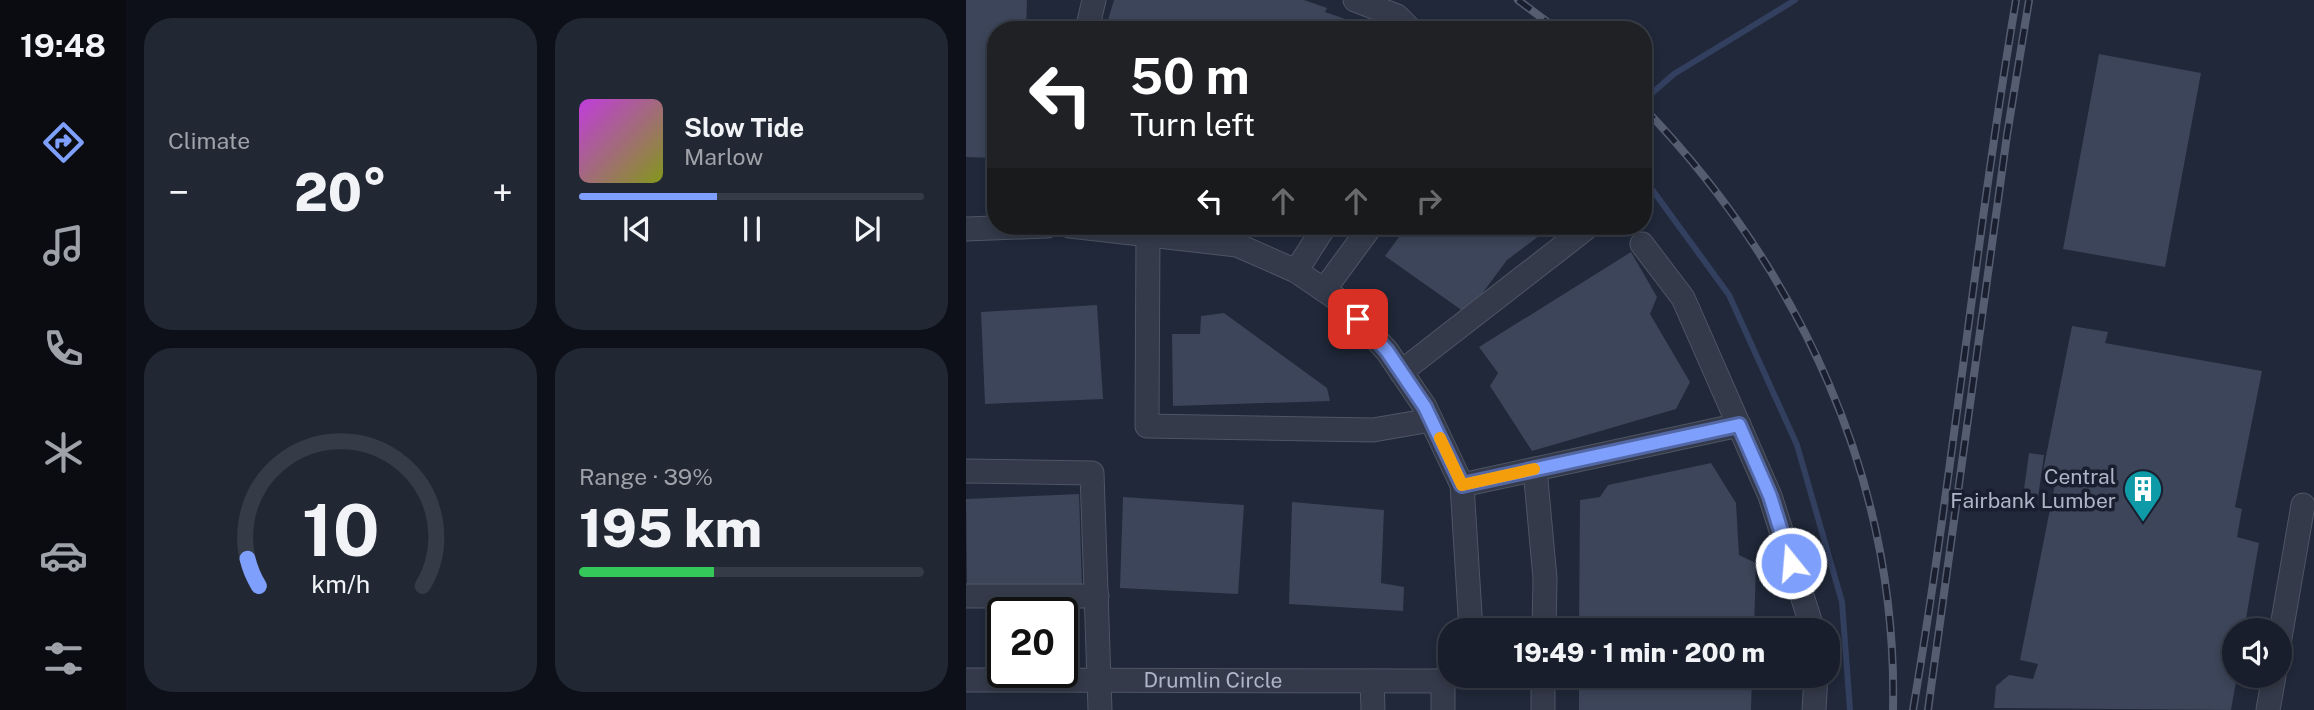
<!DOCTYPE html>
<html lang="en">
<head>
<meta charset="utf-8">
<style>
	:root { --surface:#181e2b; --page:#212733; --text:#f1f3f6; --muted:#9fa2a9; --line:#363c47; --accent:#7e9ffb }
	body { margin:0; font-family:"Public Sans",sans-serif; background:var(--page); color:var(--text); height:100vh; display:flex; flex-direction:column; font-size:26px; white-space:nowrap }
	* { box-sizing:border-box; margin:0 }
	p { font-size:23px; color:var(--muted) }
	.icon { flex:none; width:38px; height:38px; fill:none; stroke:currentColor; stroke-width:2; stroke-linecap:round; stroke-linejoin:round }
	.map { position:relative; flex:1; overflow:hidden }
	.panel { display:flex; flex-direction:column; gap:18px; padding:18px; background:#0d1018; width:840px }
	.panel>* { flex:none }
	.banner { position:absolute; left:21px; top:21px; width:665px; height:214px; border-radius:28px; box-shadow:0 4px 10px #0003,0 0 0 2px var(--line); background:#202124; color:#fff; overflow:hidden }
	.controls { position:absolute; left:1256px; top:618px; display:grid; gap:14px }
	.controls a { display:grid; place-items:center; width:70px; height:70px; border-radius:50%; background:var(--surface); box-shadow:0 4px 10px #0003,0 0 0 2px var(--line); font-size:35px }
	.speed { position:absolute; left:21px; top:597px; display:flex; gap:14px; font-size:35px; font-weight:700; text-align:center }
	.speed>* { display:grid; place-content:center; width:91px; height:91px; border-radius:50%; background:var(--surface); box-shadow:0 4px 10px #0003,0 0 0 2px var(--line); line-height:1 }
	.speed .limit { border:4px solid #111; border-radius:10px; background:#fff; color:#111 }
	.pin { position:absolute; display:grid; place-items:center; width:60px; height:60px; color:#fff; margin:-30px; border-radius:14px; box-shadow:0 4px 10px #0006 }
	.me { position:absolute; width:77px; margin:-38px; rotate:343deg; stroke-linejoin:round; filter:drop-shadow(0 0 5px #0008) }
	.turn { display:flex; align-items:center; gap:24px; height:147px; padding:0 28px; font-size:32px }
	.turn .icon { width:91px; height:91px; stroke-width:2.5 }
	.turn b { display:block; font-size:49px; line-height:60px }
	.lanes { display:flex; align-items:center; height:66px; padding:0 28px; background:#0003; justify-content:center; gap:35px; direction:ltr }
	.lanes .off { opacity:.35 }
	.big { font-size:52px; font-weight:800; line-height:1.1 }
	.panel .tile { flex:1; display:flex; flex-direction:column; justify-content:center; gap:10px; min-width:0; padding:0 24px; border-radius:28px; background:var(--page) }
	.panel .dial { align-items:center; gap:0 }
	.dial svg { height:182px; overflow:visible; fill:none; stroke:var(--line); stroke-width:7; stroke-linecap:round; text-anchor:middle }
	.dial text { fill:var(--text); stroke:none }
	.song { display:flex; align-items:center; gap:21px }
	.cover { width:84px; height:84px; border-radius:10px; background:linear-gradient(135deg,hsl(290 70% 55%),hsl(70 70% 35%)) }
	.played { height:7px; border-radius:4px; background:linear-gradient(90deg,var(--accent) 40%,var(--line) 40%) }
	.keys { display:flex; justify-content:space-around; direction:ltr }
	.heat { display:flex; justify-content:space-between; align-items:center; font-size:38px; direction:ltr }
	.charge { height:10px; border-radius:5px; background:linear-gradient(90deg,#34c759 39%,var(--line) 0) }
	.panel .tiles { flex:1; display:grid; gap:18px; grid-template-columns:repeat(2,1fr) }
	.trip { position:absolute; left:472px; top:618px; width:402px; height:70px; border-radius:28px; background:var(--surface); box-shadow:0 4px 10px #0003,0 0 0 2px var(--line); font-weight:800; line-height:70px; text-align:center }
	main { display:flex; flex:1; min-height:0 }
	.dock { display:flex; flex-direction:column; width:126px; justify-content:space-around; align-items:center; background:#0a0c11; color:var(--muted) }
	.dock .icon { width:49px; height:49px }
	.dock .current { color:var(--accent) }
	.dock b { font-size:32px; color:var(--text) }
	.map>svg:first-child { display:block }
</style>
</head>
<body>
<main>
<nav class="dock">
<b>19:48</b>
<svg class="icon current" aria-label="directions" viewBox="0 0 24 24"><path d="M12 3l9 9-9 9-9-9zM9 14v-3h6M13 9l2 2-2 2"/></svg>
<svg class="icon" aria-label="music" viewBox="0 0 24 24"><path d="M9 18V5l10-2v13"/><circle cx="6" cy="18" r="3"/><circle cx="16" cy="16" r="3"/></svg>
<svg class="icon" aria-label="phone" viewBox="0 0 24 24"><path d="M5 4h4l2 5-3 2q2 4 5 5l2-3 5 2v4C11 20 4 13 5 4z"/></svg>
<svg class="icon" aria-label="climate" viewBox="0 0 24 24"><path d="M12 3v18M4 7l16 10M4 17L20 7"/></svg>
<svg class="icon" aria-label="car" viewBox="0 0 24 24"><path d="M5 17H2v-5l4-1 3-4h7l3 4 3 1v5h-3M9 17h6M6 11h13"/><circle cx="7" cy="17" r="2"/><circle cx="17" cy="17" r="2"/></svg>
<svg class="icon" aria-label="filters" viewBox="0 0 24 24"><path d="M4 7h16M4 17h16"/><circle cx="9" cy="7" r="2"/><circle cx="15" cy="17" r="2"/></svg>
</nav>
<section class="panel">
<div class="tiles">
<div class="tile"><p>Climate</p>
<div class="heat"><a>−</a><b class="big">20°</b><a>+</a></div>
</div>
<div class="tile">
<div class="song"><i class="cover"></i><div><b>Slow Tide</b><p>Marlow</p></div></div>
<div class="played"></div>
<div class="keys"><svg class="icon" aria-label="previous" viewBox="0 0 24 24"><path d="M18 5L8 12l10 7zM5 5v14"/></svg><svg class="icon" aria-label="pause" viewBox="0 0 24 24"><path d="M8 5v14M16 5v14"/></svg><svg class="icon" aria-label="next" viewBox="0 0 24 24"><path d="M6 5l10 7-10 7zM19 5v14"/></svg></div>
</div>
<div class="tile dial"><svg viewBox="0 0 100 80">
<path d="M14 69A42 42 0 1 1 86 69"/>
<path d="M14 69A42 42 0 0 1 9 57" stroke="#7e9ffb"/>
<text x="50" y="56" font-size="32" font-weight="700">10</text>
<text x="50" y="72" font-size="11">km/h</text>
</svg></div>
<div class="tile"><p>Range · 39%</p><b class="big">195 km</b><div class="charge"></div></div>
</div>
</section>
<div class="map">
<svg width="1348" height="710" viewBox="0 0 1348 710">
	<rect width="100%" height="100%" fill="#202839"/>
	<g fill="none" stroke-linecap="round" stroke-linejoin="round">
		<path stroke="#323f5f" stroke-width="6" d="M677 101 708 74 829 0
			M677 177 763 295 831 445 876 602 884 710"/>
	</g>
	<path fill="#3c4559" d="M0 0H61L60 30H30V158L0 157Z
		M148 0H338L361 8 359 12 397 25 395 30H139Z
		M1133 54 1235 73 1199 267 1097 249Z
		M441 226H593L585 237 577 233 541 260 501 314 419 256Z
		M665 252 691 297 684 314 724 382 710 409 566 451 524 386 532 373 513 347Z
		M131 305 137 399 19 404 15 312Z
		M258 313 361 388 364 401 207 406 206 334H234L235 316Z
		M1106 326 1142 332 1139 343 1296 371 1269 507 1276 509 1271 537 1293 543 1278 630H1269L1271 676 1265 710 1028 708 1030 686 1043 675 1067 679 1072 664 1054 660 1091 474 1077 471Z
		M1063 453 1078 455 1072 498 1057 496Z
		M745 463 770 503 773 555 790 563 788 630H613L614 500 634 497 642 485Z
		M113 494 116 586 1 593 0 499Z
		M157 497 278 505 272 594 154 588Z
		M326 502 418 510 415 583 438 587 437 611 323 604Z
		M613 676H786L785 710H613Z"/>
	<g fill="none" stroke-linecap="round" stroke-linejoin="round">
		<g stroke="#4e5564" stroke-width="25">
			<g id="minor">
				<path d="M389 0 431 16 445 30"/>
				<path d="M121 30 128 0"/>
				<path d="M104 226 271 245 330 271 377 303 421 351 459 407 496 485 505 630"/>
				<path d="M0 229 81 226"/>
				<path d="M182 234 181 426 407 430 465 420"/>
				<path d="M676 244 717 298 804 496 847 630"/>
				<path d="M330 271 359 226"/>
				<path d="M358 290 405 226"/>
				<path d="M435 372 623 226"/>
				<path d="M569 469 579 578 578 630"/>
				<path d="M0 471 126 473 134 710"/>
				<path d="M496 485 773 425"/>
				<path d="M0 596H131"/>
				<path d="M1314 638 1337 505"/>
				<path id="s1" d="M0 680 477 681 485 668"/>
				<path d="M406 681 407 710"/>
				<path d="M477 681V710"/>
				<path d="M577 710V676"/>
				<path d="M848 710 850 676"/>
				<path d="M1302 710 1308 676"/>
			</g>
		</g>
		<use href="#minor" stroke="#343a4a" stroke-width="23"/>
		<g stroke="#555d71" stroke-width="8">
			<path id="rail" d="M552 0 592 30
				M677 107C834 270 932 481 927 710
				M947 710C987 474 1010 236 1050 0
				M962 710 1041 135 1063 0"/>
		</g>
		<use href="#rail" stroke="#191f2e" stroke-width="5" stroke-dasharray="16" stroke-linecap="butt"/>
	</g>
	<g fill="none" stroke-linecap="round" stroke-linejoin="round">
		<g stroke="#5267a3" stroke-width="18">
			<path id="route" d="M392 319 421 351 459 407 496 485 773 425 804 496 825 563"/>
		</g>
		<use href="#route" stroke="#7e9ffb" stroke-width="12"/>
		<path stroke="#f59e0b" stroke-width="12" d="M474 438 496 485 568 469"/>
	</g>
	<defs>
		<g id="building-pin" transform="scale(2.0125)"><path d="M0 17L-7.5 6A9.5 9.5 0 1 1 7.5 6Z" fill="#0f9aa8" stroke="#191f2e"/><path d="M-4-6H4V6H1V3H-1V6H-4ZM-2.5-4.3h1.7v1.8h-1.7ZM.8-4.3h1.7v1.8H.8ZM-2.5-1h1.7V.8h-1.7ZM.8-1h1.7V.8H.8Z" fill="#fff"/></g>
	</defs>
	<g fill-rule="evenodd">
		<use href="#building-pin" x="1177" y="489"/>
	</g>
	<g text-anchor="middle" stroke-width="7" stroke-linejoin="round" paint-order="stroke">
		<g font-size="21" fill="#aeb5c6" stroke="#191f2e" text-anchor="end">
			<text x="1150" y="484">Central<tspan x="1150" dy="24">Fairbank Lumber</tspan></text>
		</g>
		<g font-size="21" fill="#aeb5c6" stroke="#191f2e">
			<text dy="7" stroke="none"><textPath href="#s1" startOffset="247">Drumlin Circle</textPath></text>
		</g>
	</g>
</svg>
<div class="controls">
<a><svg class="icon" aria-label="sound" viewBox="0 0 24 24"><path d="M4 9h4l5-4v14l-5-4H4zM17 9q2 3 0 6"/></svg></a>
</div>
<div class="speed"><div class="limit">20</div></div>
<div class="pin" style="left:392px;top:319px;background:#d93025"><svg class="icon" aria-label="arrive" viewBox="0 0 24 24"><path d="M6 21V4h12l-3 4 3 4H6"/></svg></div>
<svg class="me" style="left:825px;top:563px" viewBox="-20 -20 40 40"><circle r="17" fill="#7e9ffb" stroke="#fff" stroke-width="3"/><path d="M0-11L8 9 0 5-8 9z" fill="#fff"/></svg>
<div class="trip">19:49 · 1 min · 200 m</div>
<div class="banner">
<div class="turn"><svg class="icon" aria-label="left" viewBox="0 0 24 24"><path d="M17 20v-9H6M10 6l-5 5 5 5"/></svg><div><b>50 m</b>Turn left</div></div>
<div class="lanes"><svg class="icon" aria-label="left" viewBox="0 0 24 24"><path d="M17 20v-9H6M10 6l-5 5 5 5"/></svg><svg class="icon off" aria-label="ahead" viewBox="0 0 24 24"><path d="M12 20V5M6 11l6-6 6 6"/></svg><svg class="icon off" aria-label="ahead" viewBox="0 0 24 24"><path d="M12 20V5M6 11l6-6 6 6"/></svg><svg class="icon off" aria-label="right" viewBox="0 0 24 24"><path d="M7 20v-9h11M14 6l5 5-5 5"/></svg></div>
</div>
</div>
</main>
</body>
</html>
